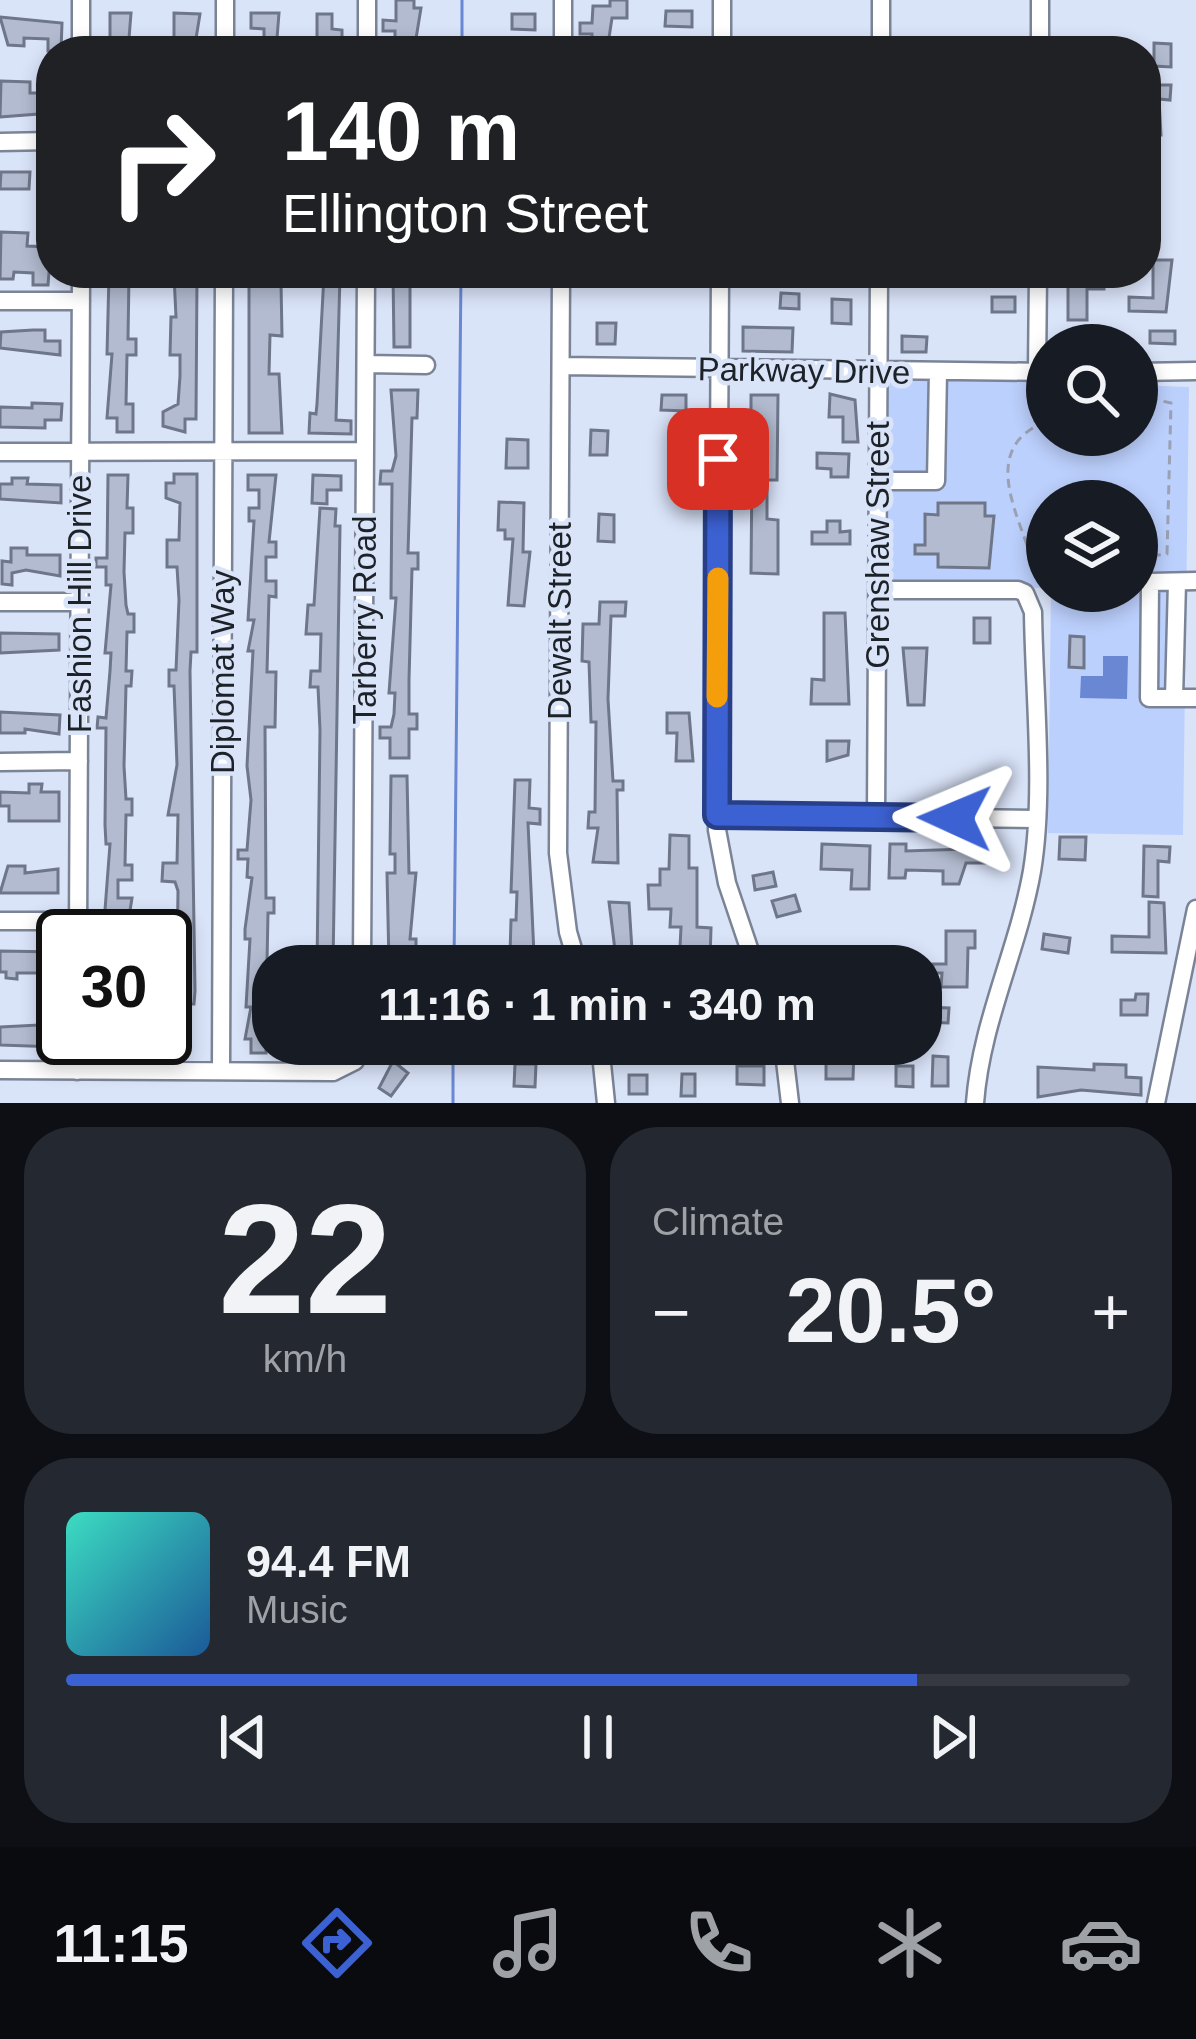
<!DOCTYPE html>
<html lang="en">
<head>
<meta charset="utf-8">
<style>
	:root { --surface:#171b24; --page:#242831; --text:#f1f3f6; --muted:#9ea1a6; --line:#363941; --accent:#3c61d2 }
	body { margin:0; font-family:Helvetica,sans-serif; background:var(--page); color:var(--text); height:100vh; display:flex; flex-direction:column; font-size:45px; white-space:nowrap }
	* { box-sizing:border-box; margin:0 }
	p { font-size:39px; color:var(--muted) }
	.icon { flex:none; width:66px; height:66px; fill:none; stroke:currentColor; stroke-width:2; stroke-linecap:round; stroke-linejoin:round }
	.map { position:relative; height:1103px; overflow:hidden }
	.side { display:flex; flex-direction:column; gap:24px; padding:24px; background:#0d0f14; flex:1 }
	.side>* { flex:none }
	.guide { position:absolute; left:36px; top:36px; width:1125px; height:252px; border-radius:48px; box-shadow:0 6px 18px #0003; background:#202124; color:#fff; overflow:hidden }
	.tools { position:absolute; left:1026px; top:324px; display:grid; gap:24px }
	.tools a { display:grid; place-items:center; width:132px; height:132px; border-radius:50%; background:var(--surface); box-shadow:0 6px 18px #0003; font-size:60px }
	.speed { position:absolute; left:36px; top:909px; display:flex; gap:24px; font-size:60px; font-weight:700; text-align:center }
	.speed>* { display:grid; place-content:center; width:156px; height:156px; border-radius:50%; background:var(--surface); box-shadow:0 6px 18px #0003; line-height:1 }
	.speed .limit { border:6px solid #111; border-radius:18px; background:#fff; color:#111 }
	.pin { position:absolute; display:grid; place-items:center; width:102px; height:102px; color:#fff; margin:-51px; border-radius:24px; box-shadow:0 6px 18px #0006 }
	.me { position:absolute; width:132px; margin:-66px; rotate:271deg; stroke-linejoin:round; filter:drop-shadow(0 0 9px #0008) }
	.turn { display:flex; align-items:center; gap:42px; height:252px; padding:0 48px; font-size:54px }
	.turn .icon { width:156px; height:156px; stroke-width:2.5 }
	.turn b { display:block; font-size:84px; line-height:102px }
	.big { font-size:90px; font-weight:700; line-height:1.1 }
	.side .widget { flex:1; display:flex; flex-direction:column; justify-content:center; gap:18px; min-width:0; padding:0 42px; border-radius:48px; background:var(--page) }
	.side .dial { align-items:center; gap:0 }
	.dial b { font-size:156px; line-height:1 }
	.song { display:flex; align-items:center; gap:36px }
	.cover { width:144px; height:144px; border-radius:18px; background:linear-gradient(135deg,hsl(170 70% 55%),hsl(210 70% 35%)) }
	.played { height:12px; border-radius:6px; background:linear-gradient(90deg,var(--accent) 80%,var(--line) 80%) }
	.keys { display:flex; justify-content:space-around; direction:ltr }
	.heat { display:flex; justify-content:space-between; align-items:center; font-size:66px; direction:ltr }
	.side .tiles { flex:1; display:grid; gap:24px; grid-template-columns:1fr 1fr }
	.widget:last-child { grid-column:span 2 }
	.trip { position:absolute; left:252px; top:945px; width:690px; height:120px; border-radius:48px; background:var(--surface); box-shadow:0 6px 18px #0003; font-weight:700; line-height:120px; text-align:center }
	.tab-bar { display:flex; height:192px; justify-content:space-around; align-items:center; background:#090b0e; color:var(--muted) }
	.tab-bar .icon { width:84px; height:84px }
	.tab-bar .on { color:var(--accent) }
	.tab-bar b { font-size:54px; color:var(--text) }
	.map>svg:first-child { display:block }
</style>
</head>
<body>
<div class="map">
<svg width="1196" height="1103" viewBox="0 0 1196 1103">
	<rect width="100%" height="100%" fill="#dae4f9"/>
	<path fill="#bcd0fd" d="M887 378 1047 383V435H1137V385L1189 387 1183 835 1048 833 1051 591H1137V501H1047V588L887 586Z"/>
	<path fill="#6987d3" d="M1103 656H1128L1127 699 1080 698 1081 676H1103Z"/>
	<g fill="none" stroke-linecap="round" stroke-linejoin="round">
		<path stroke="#6987d3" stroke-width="3" d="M462 51V0
			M454 966 461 273
			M453 1103V1044"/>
	</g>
	<path fill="#b2bbd0" stroke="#6e7689" stroke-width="3" d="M396 0H414V8H421L414 51H395V31H383V20L396 21Z
		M610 0H627V18H612L607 51H592V34H580V23H592L593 6H610Z
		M666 11H692V27L665 26Z
		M110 13H131L128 51H110Z
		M174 13 200 14 194 51H180V41H174Z
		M251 13H279L276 51H264V29L251 28Z
		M317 14H332V29L342 30V51H322V42H317Z
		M512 14H535V30L512 29Z
		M0 17 62 23 61 51H48V39L24 38V46L8 45Z
		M1154 43 1171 44V67L1154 66Z
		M1 81 30 82V93H51V113L0 117Z
		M1146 85H1171L1170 100 1159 99 1161 135H1146Z
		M1 172H30L29 189H0Z
		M1 232 28 233 27 246 51 247 48 285H33V273L14 272 13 279H0Z
		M1153 260H1172L1166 312 1129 311V297L1153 298Z
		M393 273H410V347H394Z
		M1068 273 1105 274 1104 289H1087V320H1068Z
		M109 275H129L128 339H136V355H127L126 404H133V432H117V418H107L112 354H107Z
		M174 275 197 276 196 419H185V432L163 426V412L178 404 180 376V355H170L171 317H176Z
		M249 275H271V282L281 283 282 336 270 335 269 374H279L282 433H249Z
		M324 275H340L336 420 351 421V434L309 433 310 413 316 414 317 404Z
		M781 293 799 294V309L780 308Z
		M992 297H1015V312H992Z
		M832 299 851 300V324L832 323Z
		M597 323H616L615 344H597Z
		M743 327 793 328 792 352 743 351Z
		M33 330H45V341H60V355L0 348 1 332Z
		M1150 331H1175V344L1150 343Z
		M902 336 927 337 926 352H902Z
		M391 390H418L417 418H412L408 553H418V569H412L409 680V714H417V729H409V758H390V738H380V727H391L394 714 395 693H389L396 598H391L392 484H380L381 471H392L396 456Z
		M830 394 855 400 858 442H843V417H829Z
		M662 395H686V411L661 410Z
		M751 395H778L777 480H767V519L778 520V574L751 573 752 468H742V457H751Z
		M32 403 62 404 61 420H45V428L0 427V407L32 408Z
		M678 424H698V447H678Z
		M591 430 608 431 607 455H590Z
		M507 439 528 440V468H506Z
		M817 453 849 454 848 477H831V469L817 468Z
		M174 474H197V652H191L190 671 195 991 194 1004H189V1052L170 1051 175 978H167V961H177L178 891 175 882 162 881 163 863H177L178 815H168L177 765 174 686H169V670H176L179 600 177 567H167V540H179L180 503 166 498V483H174Z
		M108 475H128L127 508H133V533H125L124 572 126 605 128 614H134V632H127L126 671H132L131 686H126L124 766 126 799H132V815H126L125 865H132V880H118V898H132L126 936H106L104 923 110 844H106L105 825 106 728H97L98 717 106 718 110 671 111 653H105L111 585H106V567H96V558H107Z
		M248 475H276L269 542H276V557H266V581H276V597L269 596 267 672H276L275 727H265L266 898H274V913H268L267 963H273V979L267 978 266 1053H251V1039H245L251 1007H246L250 939H245V929L252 878 247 877 248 859H238V850H247L251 800 247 766 253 651H248L254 620H248L254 521H249V508H259V490H248Z
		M313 475 341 476V490H327V504L312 503Z
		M12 478H28L27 484 61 485V503L0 499V484H12Z
		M499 502 524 503 523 552H530L524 606 508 605 513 539H505V530H498Z
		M938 503H985V516H994L989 568 938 567V554H915V545H925V514L938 515Z
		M320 508 336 509 335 526H340L333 966H317L320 730 318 687H310L311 671H320L321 634H306L308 605H314Z
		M599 514 614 515V542L598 541Z
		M827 521H840V532L850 531V544H812V532H827Z
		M11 548H27V555H60V576L26 570 12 573V585L2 584V561L11 562Z
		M600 602H626L625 616H611L608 699 613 781H623V790H617L618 863 593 862 598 828H588L589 812H595L596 722H591L589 662 582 661 583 624H599Z
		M824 613H845L849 704H811L812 679 824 680Z
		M974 618H990V643H974Z
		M0 633 59 634V650L0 653Z
		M1070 636 1084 637V668L1069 667Z
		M903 648H927L924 705H908Z
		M0 712 60 715 59 734 25 729V733H0Z
		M667 713H689L693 761H676L677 733H667Z
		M827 741H849L848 755 827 761Z
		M391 776H407L409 873H416L410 939H416V954H402V964H389L387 873H395V854H390Z
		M515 780H530L529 808 540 809V824L528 823 534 955 510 954 511 920H516L517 892H511Z
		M29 784H42L41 792H59V821H9V806H0V792L29 793Z
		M670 835 689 836V868H697V927L711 928 710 960 668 958 669 947H680L681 927H670L671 909H649L648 885H660V869H669Z
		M1060 837H1086L1085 860 1059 859Z
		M822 844 870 846 869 889H851L852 870 821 869Z
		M890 844H906V851L997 848V863H966L959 884H943V871L906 870 905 878H889Z
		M1144 846 1170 847 1169 862 1158 861V897L1143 896Z
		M8 866H25V873L58 869V893H0Z
		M773 872 776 886 755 890 753 876Z
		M795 895 800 911 777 917 772 901Z
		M609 902 629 903 633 966H617Z
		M1149 902 1164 903 1166 953 1112 952V936L1149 937Z
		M946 931H975V948H968L967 987H941L942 973H933V964H946Z
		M1044 934 1070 938 1068 953 1042 949Z
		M0 951 58 952 57 973H17V979L6 978V972H0Z
		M1136 994H1148L1147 1015H1121V1000H1135Z
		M921 1007 949 1008 948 1023 921 1022Z
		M58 1024 57 1047 0 1045V1027Z
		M842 1049H854L853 1079H826V1059H842Z
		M933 1056 948 1057V1086H932Z
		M393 1061 408 1073 391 1096 379 1088Z
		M515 1064H536L535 1087 514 1086Z
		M1094 1064 1126 1065V1077L1141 1078V1095L1081 1090 1038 1097V1067L1094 1070Z
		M737 1066H764V1085L737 1084Z
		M896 1066H913V1087L896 1086Z
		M682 1074H695V1096H681Z
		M629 1075H647V1094H629Z"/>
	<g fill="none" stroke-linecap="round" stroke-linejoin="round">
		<g stroke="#7b8497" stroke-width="21">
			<path id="minor" d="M81 51V0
				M225 51V0
				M367 51V0
				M563 51V0
				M722 51V0
				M881 51V0
				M1040 51V0
				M0 142 51 141
				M561 273 558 853 568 932 578 966
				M720 273 717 830 727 883 755 966
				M0 301H81
				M366 364 426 365
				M561 366 1047 372
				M1037 372 1038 273
				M1137 372 1196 371
				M0 452 365 451
				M878 481H936L938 371
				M1196 581 1150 582 1149 698H1196
				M877 590H1018L1025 593 1033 612C1034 694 1045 792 1032 871 1018 950 981 1022 975 1103
				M0 602H80
				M1174 698 1177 582
				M0 762 79 761
				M717 815 1035 819
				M876 816 879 273
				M0 921H78
				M78 936 81 273
				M362 966 366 273
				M600 1044 606 1103
				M783 1044 790 1103
				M0 1070 333 1072 355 1061 361 1044
				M77 1071V1038
				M221 1071 224 273
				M1156 1103 1196 909"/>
		</g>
		<path stroke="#99a1b2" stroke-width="3" stroke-dasharray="9 6" stroke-linecap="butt" d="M1046 385 1033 428C986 456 1017 513 1030 554L1047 560
			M1137 412 1157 400 1171 403 1167 554 1137 558"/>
		<use href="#minor" stroke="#fff" stroke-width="16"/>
	</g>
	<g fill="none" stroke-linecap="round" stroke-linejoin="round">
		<g stroke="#273f88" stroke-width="30">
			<path id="route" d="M718 459 717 815 955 818"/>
		</g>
		<use href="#route" stroke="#3c61d2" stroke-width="21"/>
		<path stroke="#f59e0b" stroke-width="21" d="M717 697 718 578"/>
	</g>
	<g text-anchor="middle" stroke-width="9" stroke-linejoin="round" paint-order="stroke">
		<g font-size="33" fill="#1d2128" stroke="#dae4f9">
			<text transform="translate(804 370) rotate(1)" y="12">Parkway Drive</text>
			<text transform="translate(877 545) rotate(-90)" y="12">Grenshaw Street</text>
			<text transform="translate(79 604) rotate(-90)" y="12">Fashion Hill Drive</text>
			<text transform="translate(364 620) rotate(-90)" y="12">Tarberry Road</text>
			<text transform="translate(559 621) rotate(-90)" y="12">Dewalt Street</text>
			<text transform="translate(222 672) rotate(-90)" y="12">Diplomat Way</text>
		</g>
	</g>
</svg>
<div class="tools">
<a><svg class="icon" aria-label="search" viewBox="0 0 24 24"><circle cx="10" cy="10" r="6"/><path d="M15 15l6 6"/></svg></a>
<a><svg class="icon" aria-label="layers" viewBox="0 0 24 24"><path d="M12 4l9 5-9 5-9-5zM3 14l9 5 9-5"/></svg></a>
</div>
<div class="speed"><div class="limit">30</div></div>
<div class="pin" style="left:718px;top:459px;background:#d93025"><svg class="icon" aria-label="arrive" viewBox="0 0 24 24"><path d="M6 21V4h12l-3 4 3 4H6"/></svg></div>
<svg class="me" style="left:955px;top:818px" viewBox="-20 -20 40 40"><path d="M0-17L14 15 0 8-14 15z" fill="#3c61d2" stroke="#fff" stroke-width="4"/></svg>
<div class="trip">11:16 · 1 min · 340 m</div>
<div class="guide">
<div class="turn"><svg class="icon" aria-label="right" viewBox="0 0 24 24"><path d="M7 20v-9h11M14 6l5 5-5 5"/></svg><div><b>140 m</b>Ellington Street</div></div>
</div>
</div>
<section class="side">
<div class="tiles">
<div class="widget dial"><b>22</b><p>km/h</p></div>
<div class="widget"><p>Climate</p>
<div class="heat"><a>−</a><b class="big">20.5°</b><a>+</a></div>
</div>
<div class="widget">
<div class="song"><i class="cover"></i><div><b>94.4 FM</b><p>Music</p></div></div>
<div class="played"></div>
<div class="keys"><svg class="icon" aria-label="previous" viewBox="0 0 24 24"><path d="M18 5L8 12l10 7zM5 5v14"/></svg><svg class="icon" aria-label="pause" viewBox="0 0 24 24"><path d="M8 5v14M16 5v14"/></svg><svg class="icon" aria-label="next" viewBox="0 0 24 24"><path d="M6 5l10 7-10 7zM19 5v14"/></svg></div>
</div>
</div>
</section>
<nav class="tab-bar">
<b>11:15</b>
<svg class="icon on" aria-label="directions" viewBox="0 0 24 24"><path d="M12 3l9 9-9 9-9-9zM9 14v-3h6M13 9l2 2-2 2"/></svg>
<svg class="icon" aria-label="music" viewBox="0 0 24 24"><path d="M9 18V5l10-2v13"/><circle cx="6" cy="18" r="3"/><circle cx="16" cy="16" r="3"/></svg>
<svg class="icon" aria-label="phone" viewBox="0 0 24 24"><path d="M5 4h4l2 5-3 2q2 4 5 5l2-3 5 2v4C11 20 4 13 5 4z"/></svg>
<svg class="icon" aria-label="climate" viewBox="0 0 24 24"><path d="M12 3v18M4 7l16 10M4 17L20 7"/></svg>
<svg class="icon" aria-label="car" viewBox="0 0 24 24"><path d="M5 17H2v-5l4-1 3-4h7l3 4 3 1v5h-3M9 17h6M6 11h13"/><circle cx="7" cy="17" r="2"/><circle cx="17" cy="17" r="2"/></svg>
</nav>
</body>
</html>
